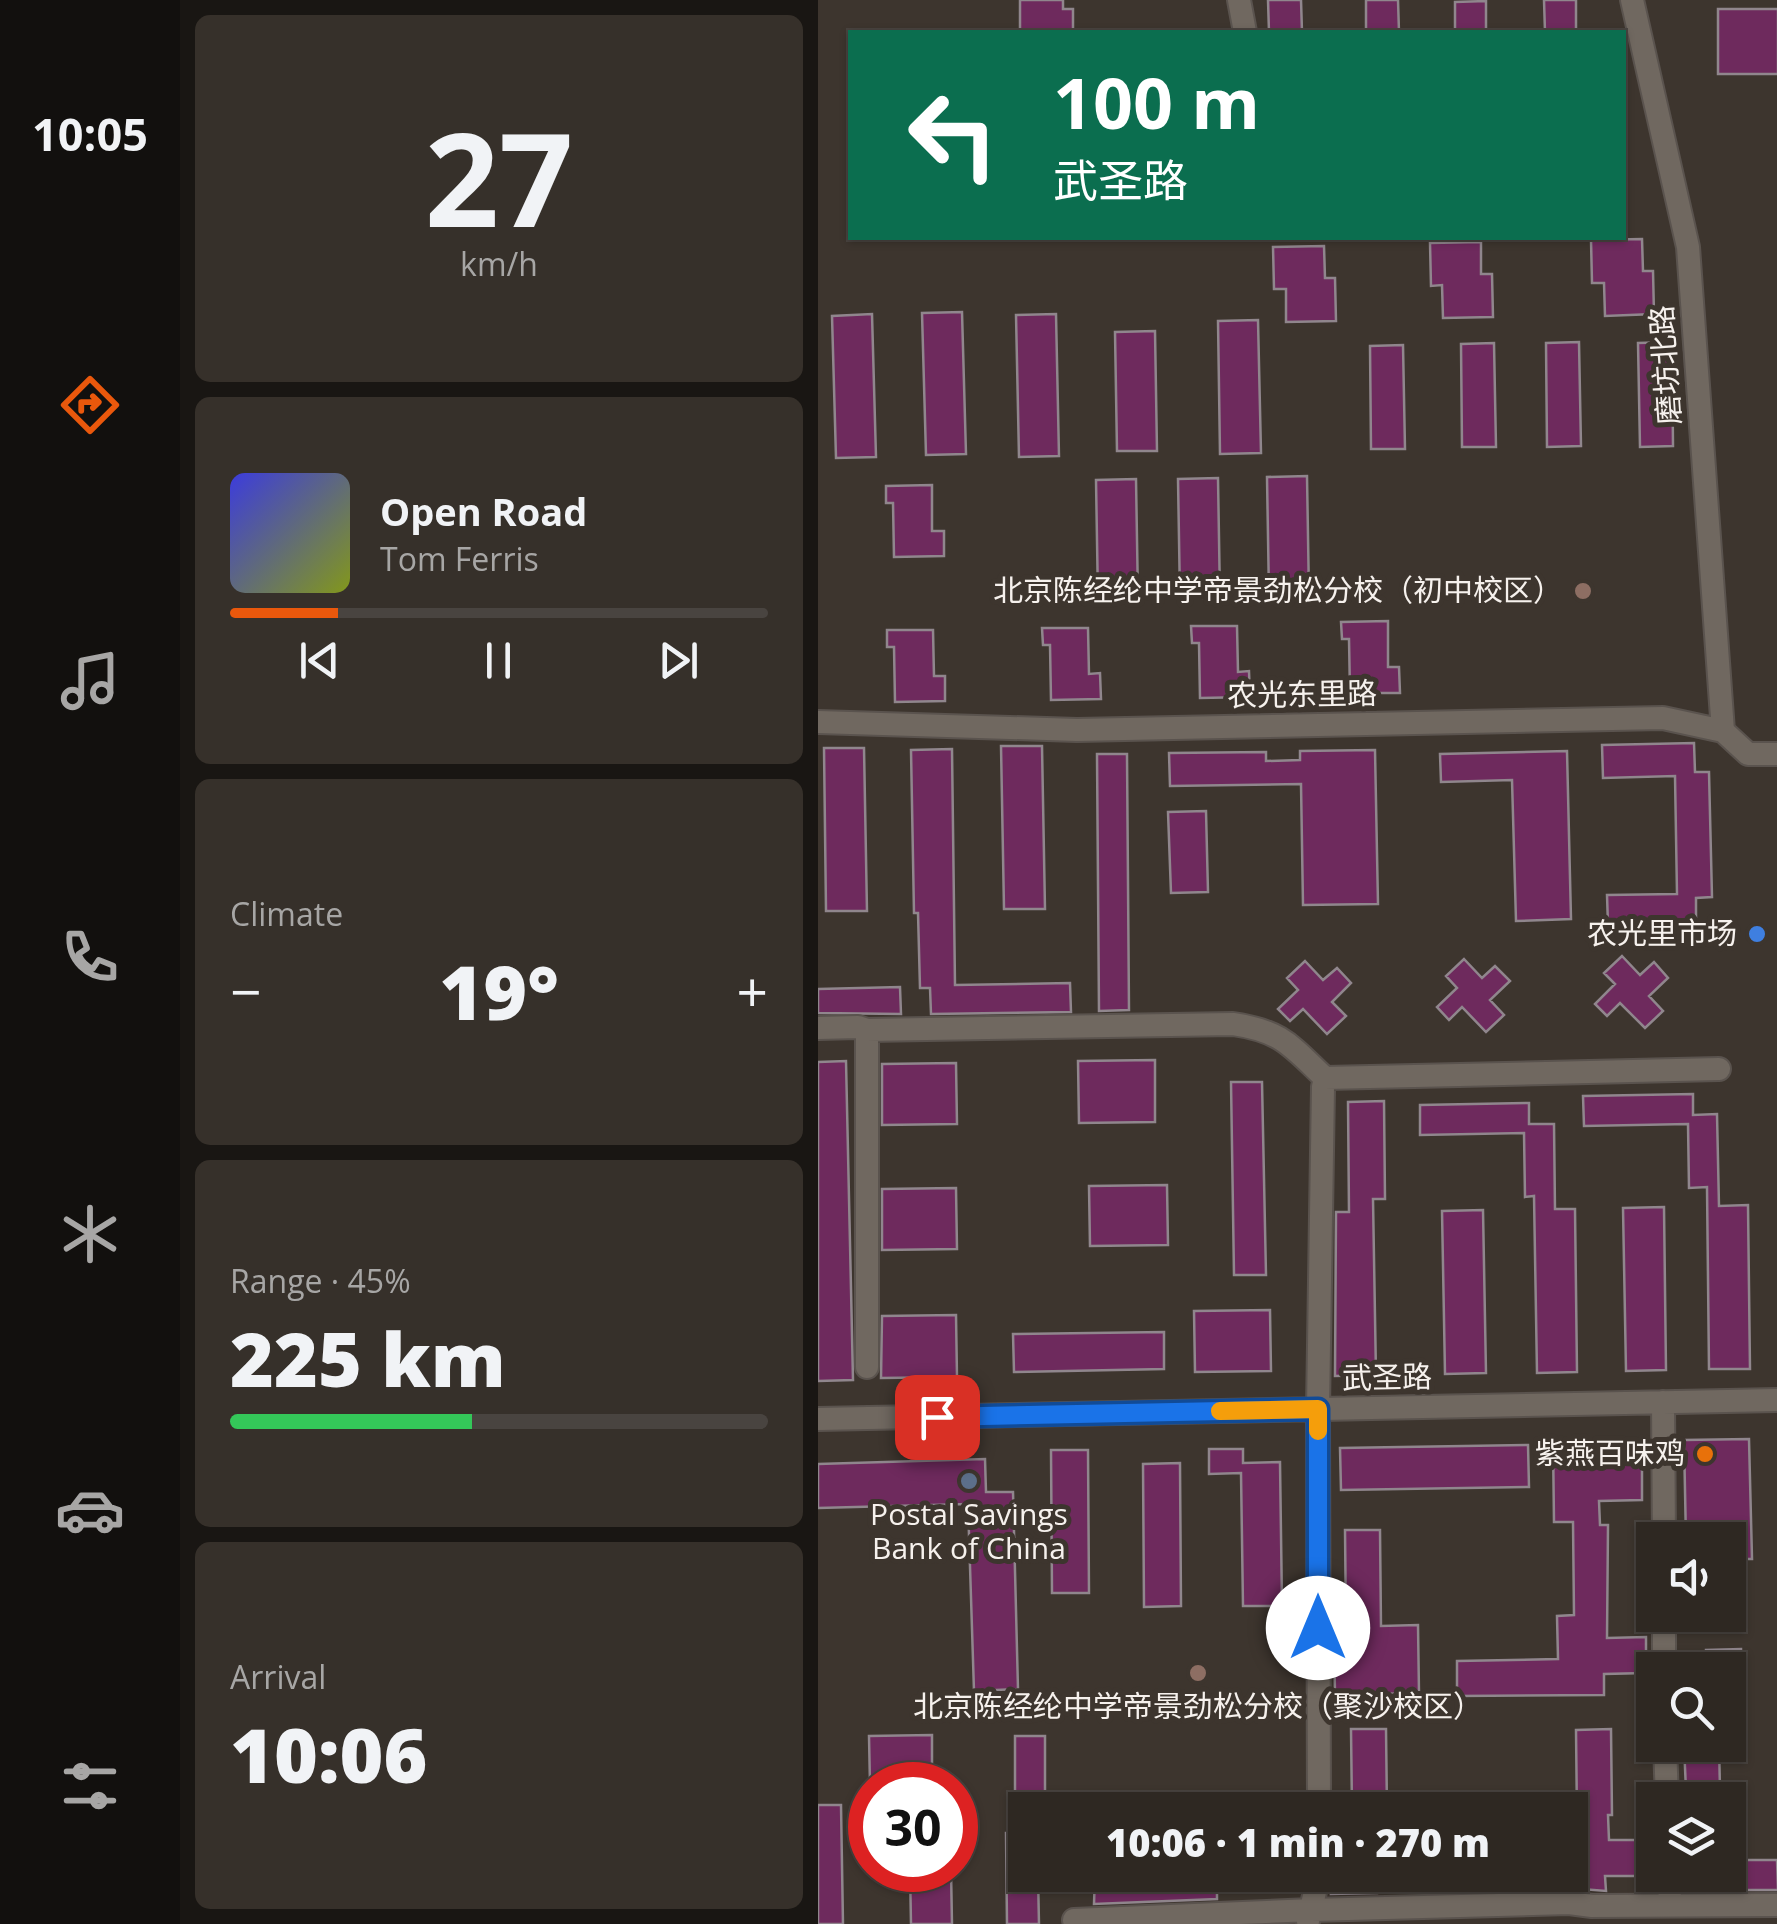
<!DOCTYPE html>
<html lang="en">
<head>
<meta charset="utf-8">
<style>
	:root { --surface:#2e2822; --page:#36302a; --text:#f1f3f6; --muted:#a7a6a5; --line:#494440; --accent:#ea580c }
	body { margin:0; font-family:"Open Sans","Noto Sans SC",sans-serif; background:var(--page); color:var(--text); height:100vh; display:flex; flex-direction:column; font-size:38px; white-space:nowrap }
	* { box-sizing:border-box; margin:0 }
	p { font-size:32px; color:var(--muted) }
	.icon { flex:none; width:55px; height:55px; fill:none; stroke:currentColor; stroke-width:2; stroke-linecap:round; stroke-linejoin:round }
	.map { position:relative; flex:1; overflow:hidden }
	.details { display:flex; flex-direction:column; gap:15px; padding:15px; background:#191613; width:638px }
	.details>* { flex:none }
	.banner { position:absolute; left:30px; top:30px; width:778px; height:210px; border-radius:0px; box-shadow:0 2px 8px #0004,0 0 0 2px var(--line); background:#0b6e4f; color:#fff; overflow:hidden }
	.tools { position:absolute; left:818px; top:1522px; display:grid; gap:20px }
	.tools a { display:grid; place-items:center; width:110px; height:110px; border-radius:0px; background:var(--surface); box-shadow:0 2px 8px #0004,0 0 0 2px var(--line); font-size:50px }
	.speed { position:absolute; left:30px; top:1762px; display:flex; gap:20px; font-size:50px; font-weight:700; text-align:center }
	.speed>* { display:grid; place-content:center; width:130px; height:130px; border-radius:50%; background:var(--surface); box-shadow:0 2px 8px #0004,0 0 0 2px var(--line); line-height:1 }
	.speed .limit { border:15px solid #d22; background:#fff; color:#111 }
	.pin { position:absolute; display:grid; place-items:center; width:85px; height:85px; color:#fff; margin:-42px; border-radius:20px; box-shadow:0 5px 15px #0006 }
	.me { position:absolute; width:110px; margin:-55px; rotate:0deg; stroke-linejoin:round; filter:drop-shadow(0 0 8px #0008) }
	.turn { display:flex; align-items:center; gap:35px; height:210px; padding:0 40px; font-size:45px }
	.turn .icon { width:130px; height:130px; stroke-width:2.5 }
	.turn b { display:block; font-size:70px; line-height:85px }
	.big { font-size:75px; font-weight:800; line-height:1.1 }
	.details .widget { flex:1; display:flex; flex-direction:column; justify-content:center; gap:15px; min-width:0; padding:0 35px; border-radius:15px; background:var(--page) }
	.details .dial { align-items:center; gap:0 }
	.dial b { font-size:130px; line-height:1 }
	.song { display:flex; align-items:center; gap:30px }
	.cover { width:120px; height:120px; border-radius:15px; background:linear-gradient(135deg,hsl(240 70% 55%),hsl(70 70% 35%)) }
	.played { height:10px; border-radius:5px; background:linear-gradient(90deg,var(--accent) 20%,var(--line) 20%) }
	.keys { display:flex; justify-content:space-around; direction:ltr }
	.heat { display:flex; justify-content:space-between; align-items:center; font-size:55px; direction:ltr }
	.charge { height:15px; border-radius:8px; background:linear-gradient(90deg,#34c759 45%,var(--line) 0) }
	.trip { position:absolute; left:190px; top:1792px; width:580px; height:100px; border-radius:0px; background:var(--surface); box-shadow:0 2px 8px #0004,0 0 0 2px var(--line); font-weight:800; line-height:100px; text-align:center }
	main { display:flex; flex:1; min-height:0 }
	.tabs { display:flex; flex-direction:column; width:180px; justify-content:space-around; align-items:center; background:#12100e; color:var(--muted) }
	.tabs .icon { width:70px; height:70px }
	.tabs .active { color:var(--accent) }
	.tabs b { font-size:45px; color:var(--text) }
	.map>svg:first-child { display:block }
</style>
</head>
<body>
<main>
<nav class="tabs">
<b>10:05</b>
<svg class="icon active" aria-label="directions" viewBox="0 0 24 24"><path d="M12 3l9 9-9 9-9-9zM9 14v-3h6M13 9l2 2-2 2"/></svg>
<svg class="icon" aria-label="music" viewBox="0 0 24 24"><path d="M9 18V5l10-2v13"/><circle cx="6" cy="18" r="3"/><circle cx="16" cy="16" r="3"/></svg>
<svg class="icon" aria-label="phone" viewBox="0 0 24 24"><path d="M5 4h4l2 5-3 2q2 4 5 5l2-3 5 2v4C11 20 4 13 5 4z"/></svg>
<svg class="icon" aria-label="climate" viewBox="0 0 24 24"><path d="M12 3v18M4 7l16 10M4 17L20 7"/></svg>
<svg class="icon" aria-label="car" viewBox="0 0 24 24"><path d="M5 17H2v-5l4-1 3-4h7l3 4 3 1v5h-3M9 17h6M6 11h13"/><circle cx="7" cy="17" r="2"/><circle cx="17" cy="17" r="2"/></svg>
<svg class="icon" aria-label="filters" viewBox="0 0 24 24"><path d="M4 7h16M4 17h16"/><circle cx="9" cy="7" r="2"/><circle cx="15" cy="17" r="2"/></svg>
</nav>
<section class="details">
<div class="widget dial"><b>27</b><p>km/h</p></div>
<div class="widget">
<div class="song"><i class="cover"></i><div><b>Open Road</b><p>Tom Ferris</p></div></div>
<div class="played"></div>
<div class="keys"><svg class="icon" aria-label="previous" viewBox="0 0 24 24"><path d="M18 5L8 12l10 7zM5 5v14"/></svg><svg class="icon" aria-label="pause" viewBox="0 0 24 24"><path d="M8 5v14M16 5v14"/></svg><svg class="icon" aria-label="next" viewBox="0 0 24 24"><path d="M6 5l10 7-10 7zM19 5v14"/></svg></div>
</div>
<div class="widget"><p>Climate</p>
<div class="heat"><a>−</a><b class="big">19°</b><a>+</a></div>
</div>
<div class="widget"><p>Range · 45%</p><b class="big">225 km</b><div class="charge"></div></div>
<div class="widget"><p>Arrival</p><b class="big">10:06</b></div>
</section>
<div class="map">
<svg width="960" height="1924" viewBox="0 0 960 1924">
	<rect width="100%" height="100%" fill="#3d352e"/>
	<path fill="#6e2a5d" stroke="#90868d" stroke-width="2.5" d="M202 0H245V9H255V32H202Z
		M450 0H483L484 32H451Z
		M548 0H580L581 32H548Z
		M726 0H758V32H727Z
		M668 1V32H637V2Z
		M900 9H960V74H900Z
		M824 239 825 271H835L836 314 787 316 786 283H774L773 240Z
		M663 242V274H674L675 317 625 318 624 285 613 286 612 243Z
		M506 246 507 278H517L518 321 468 322V289H456L455 247Z
		M144 312 148 454 108 455 104 313Z
		M54 314 58 457 18 458 14 316Z
		M238 314 241 456 201 457 198 315Z
		M440 320 443 453 402 454 400 321Z
		M337 331 339 451H299L297 332Z
		M761 342 763 446 729 447 728 343Z
		M854 342 855 446 822 447 820 343Z
		M676 343 678 447H644L643 344Z
		M585 345 587 449H553L552 346Z
		M489 476 491 596H451L449 477Z
		M400 478 402 598H362L360 479Z
		M318 479 320 599 280 600 278 480Z
		M114 485V531H126V556L76 557 75 503H68V486Z
		M570 621V667H581L582 693H532L531 639H524L523 622Z
		M373 626H419L420 672 431 671 432 697 382 698 381 643H374Z
		M224 628H270L271 674 282 673 283 699 233 700 232 645H225Z
		M69 630H115L116 676H127V701L77 702 76 647H69Z
		M876 743 877 772H891L894 897 878 898V923L790 925 789 895 859 894 857 776 785 778 784 745Z
		M183 746H224L227 909H186Z
		M6 748H46L49 911H8Z
		M134 749 137 985 252 983 253 1012 113 1014 112 988H102L100 913H96L93 750Z
		M557 750 560 904 485 905 483 784 352 786 351 753 448 752V761L482 760V751Z
		M749 751 753 919 698 921 694 780 623 782 622 754Z
		M279 754H309L311 1010 281 1011Z
		M388 811 390 892 353 893 350 812Z
		M804 956 822 975 836 962 850 978 831 996 845 1011 827 1028 802 1003 789 1016 777 1004 797 984 786 973Z
		M646 959 664 978 677 966 692 981 672 1000 686 1015 668 1032 644 1007 631 1020 619 1007 639 988 628 976Z
		M487 961 505 980 519 968 533 983 514 1002 528 1016 509 1034 485 1009 472 1021 460 1009 480 990 469 978Z
		M82 987 83 1014 0 1013V989Z
		M337 1060V1122L261 1123 260 1061Z
		M28 1061 35 1380 0 1381V1062Z
		M138 1063 139 1124 64 1125V1064Z
		M413 1082H444L448 1275H416Z
		M875 1094V1115L899 1114 901 1206 930 1205 932 1369H891L889 1187 871 1188 870 1124 766 1126 765 1096Z
		M566 1101 567 1199H555L558 1375 517 1376 518 1212H531L530 1102Z
		M711 1103V1124H736L737 1209H757L759 1372 719 1373 716 1196 707 1197 706 1133 602 1135V1105Z
		M349 1185 350 1245 272 1246 271 1186Z
		M138 1188 139 1249 64 1250V1189Z
		M846 1207 848 1370 808 1371 805 1208Z
		M665 1210 668 1373 627 1374 624 1211Z
		M452 1310 453 1371 377 1372 376 1311Z
		M138 1315 139 1377 63 1378 64 1316Z
		M346 1332V1369L196 1372 195 1334Z
		M931 1439 934 1559H910V1540H868L866 1440Z
		M785 1441V1464H824V1500L781 1501 782 1525H790L789 1638 828 1637V1673L786 1674V1695L639 1696V1661L740 1659 739 1616 756 1615 755 1522H736L735 1442Z
		M710 1445 711 1487 523 1490 522 1448Z
		M391 1449H425V1463L462 1462 464 1606H425L423 1473 391 1474Z
		M233 1450H270L271 1593H234Z
		M167 1459 168 1492H195L200 1689 156 1691 150 1504 0 1508V1464Z
		M362 1463 363 1606 326 1607 325 1464Z
		M527 1530H562L563 1626 600 1625 601 1693 517 1695 516 1627 528 1626Z
		M923 1649V1704H910V1670H888V1650Z
		M533 1729H568L569 1810H534Z
		M793 1729 794 1815H790L791 1840H829L830 1876H787L788 1891 751 1888 641 1891 640 1875H752V1818H759L758 1730Z
		M114 1735V1785H52L51 1736Z
		M197 1736H227V1810H197Z
		M866 1745H901L902 1789 868 1790Z
		M0 1805H23L25 1924H0Z
		M188 1833H208V1875H220L221 1924H189Z
		M910 1860H959L960 1890H867L866 1875H910Z
		M92 1870H133L134 1924H93Z
		M277 1875H399V1899L276 1904Z
		M516 1875H558L559 1893 513 1894Z"/>
	<g fill="none" stroke-linecap="round" stroke-linejoin="round">
		<g stroke="#5a534e" stroke-width="26">
			<path id="minor" d="M421 0 427 32
				M814 0 870 247 905 731
				M0 722 259 730 845 718 905 731 930 754H960
				M0 1028 40 1027 49 1030 415 1024C464 1031 473 1046 507 1078L901 1069
				M49 1030V1367
				M845 1402 846 1540
				M0 1419 960 1400
				M846 1615V1670
				M847 1745 849 1800
				M501 1810 500 1409 505 1087 507 1078
				M851 1875 852 1905
				M256 1920 493 1910 751 1903 774 1906 960 1905
				M490 1921 501 1875"/>
		</g>
		<use href="#minor" stroke="#706860" stroke-width="22"/>
	</g>
	<g fill="none" stroke-linecap="round" stroke-linejoin="round">
		<g stroke="#114b97" stroke-width="25">
			<path id="route" d="M119 1417 500 1409V1628"/>
		</g>
		<use href="#route" stroke="#1a73e8" stroke-width="18"/>
		<path stroke="#f59e0b" stroke-width="18" d="M402 1411 500 1409V1431"/>
	</g>
	<g fill="#8d6e63" stroke="#3d352e" stroke-width="4">
		<circle cx="765" cy="591" r="10"/>
		<circle cx="380" cy="1673" r="10"/>
	</g>
	<circle fill="#3f7fe0" stroke="#3d352e" stroke-width="4" cx="939" cy="934" r="10"/>
	<circle fill="#e8710a" stroke="#3d352e" stroke-width="4" cx="887" cy="1454" r="10"/>
	<circle fill="#5c6f8a" stroke="#3d352e" stroke-width="4" cx="151" cy="1481" r="10"/>
	<g text-anchor="middle" stroke-width="10" stroke-linejoin="round" paint-order="stroke">
		<g font-size="30" fill="#f6f1ed" stroke="#3d352e">
			<text transform="translate(848 365) rotate(-94)" y="10">磨坊北路</text>
			<text transform="translate(484 695) rotate(-1)" y="10">农光东里路</text>
			<text transform="translate(569 1378) rotate(-1)" y="10">武圣路</text>
		</g>
		<g font-size="30" fill="#f6f1ed" stroke="#3d352e" text-anchor="end">
			<text x="745" y="601">北京陈经纶中学帝景劲松分校（初中校区）</text>
			<text x="919" y="944">农光里市场</text>
			<text x="867" y="1464">紫燕百味鸡</text>
			<text x="151" y="1525" text-anchor="middle">Postal Savings<tspan x="151" dy="34">Bank of China</tspan></text>
			<text x="380" y="1717" text-anchor="middle">北京陈经纶中学帝景劲松分校（聚沙校区）</text>
		</g>
	</g>
</svg>
<div class="tools">
<a><svg class="icon" aria-label="sound" viewBox="0 0 24 24"><path d="M4 9h4l5-4v14l-5-4H4zM17 9q2 3 0 6"/></svg></a>
<a><svg class="icon" aria-label="search" viewBox="0 0 24 24"><circle cx="10" cy="10" r="6"/><path d="M15 15l6 6"/></svg></a>
<a><svg class="icon" aria-label="layers" viewBox="0 0 24 24"><path d="M12 4l9 5-9 5-9-5zM3 14l9 5 9-5"/></svg></a>
</div>
<div class="speed"><div class="limit">30</div></div>
<div class="pin" style="left:119px;top:1417px;background:#d93025"><svg class="icon" aria-label="arrive" viewBox="0 0 24 24"><path d="M6 21V4h12l-3 4 3 4H6"/></svg></div>
<svg class="me" style="left:500px;top:1628px" viewBox="-20 -20 40 40"><circle r="19" fill="#fff"/><path d="M0-13L10 11 0 6-10 11z" fill="#1a73e8"/></svg>
<div class="trip">10:06 · 1 min · 270 m</div>
<div class="banner">
<div class="turn"><svg class="icon" aria-label="left" viewBox="0 0 24 24"><path d="M17 20v-9H6M10 6l-5 5 5 5"/></svg><div><b>100 m</b>武圣路</div></div>
</div>
</div>
</main>
</body>
</html>
